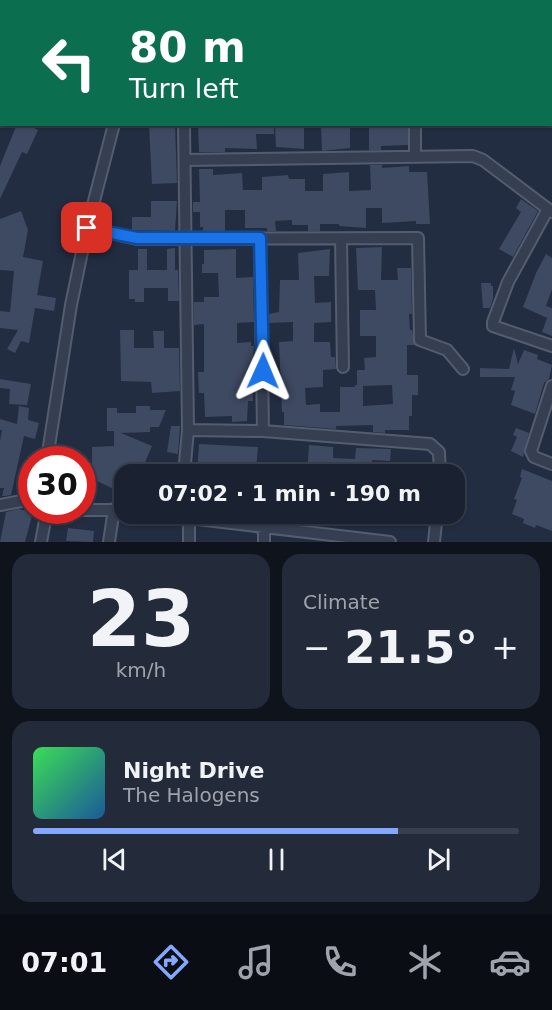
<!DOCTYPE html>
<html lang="en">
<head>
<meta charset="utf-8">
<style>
	:root { --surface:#1a2232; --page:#232a3a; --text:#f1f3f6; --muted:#9fa4ac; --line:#383f4d; --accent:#85a8ff }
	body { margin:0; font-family:"DejaVu Sans",sans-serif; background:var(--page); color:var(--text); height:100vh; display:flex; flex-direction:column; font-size:22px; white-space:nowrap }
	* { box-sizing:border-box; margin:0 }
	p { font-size:20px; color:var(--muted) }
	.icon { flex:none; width:33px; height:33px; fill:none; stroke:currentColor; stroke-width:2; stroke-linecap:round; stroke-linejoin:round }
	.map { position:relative; height:542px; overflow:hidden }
	.side { display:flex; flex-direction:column; gap:12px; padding:12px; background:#0e131c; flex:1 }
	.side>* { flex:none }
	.guide { position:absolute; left:0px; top:0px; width:552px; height:126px; box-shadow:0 2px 4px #0004,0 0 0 2px var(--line); background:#0b6e4f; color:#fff; overflow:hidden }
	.speed { position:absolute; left:18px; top:446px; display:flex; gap:12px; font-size:30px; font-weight:700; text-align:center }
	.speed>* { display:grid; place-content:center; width:78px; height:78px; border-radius:50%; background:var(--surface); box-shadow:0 2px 4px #0004,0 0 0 2px var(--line); line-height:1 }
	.speed .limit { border:9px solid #d22; background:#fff; color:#111 }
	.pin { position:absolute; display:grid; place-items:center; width:51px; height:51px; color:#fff; margin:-26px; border-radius:12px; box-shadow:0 3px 9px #0006 }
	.me { position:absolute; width:66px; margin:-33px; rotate:1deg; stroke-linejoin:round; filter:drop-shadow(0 0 4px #0008) }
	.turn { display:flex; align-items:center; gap:21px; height:126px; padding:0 30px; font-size:27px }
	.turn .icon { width:78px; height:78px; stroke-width:2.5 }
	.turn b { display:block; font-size:42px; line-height:51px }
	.big { font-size:45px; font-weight:800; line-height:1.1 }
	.side .tile { flex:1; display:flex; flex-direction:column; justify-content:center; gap:9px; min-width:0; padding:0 21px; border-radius:18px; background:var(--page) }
	.side .dial { align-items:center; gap:0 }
	.dial b { font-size:78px; line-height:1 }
	.song { display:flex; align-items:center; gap:18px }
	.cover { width:72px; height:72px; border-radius:9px; background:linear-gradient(135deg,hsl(130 70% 55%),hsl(210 70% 35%)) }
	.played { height:6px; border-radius:3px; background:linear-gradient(90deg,var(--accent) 75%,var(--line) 75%) }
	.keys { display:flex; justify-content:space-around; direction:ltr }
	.heat { display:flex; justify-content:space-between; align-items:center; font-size:33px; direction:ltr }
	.side .tiles { flex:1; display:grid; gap:12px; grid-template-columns:1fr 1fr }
	.tile:last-child { grid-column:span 2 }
	.trip { position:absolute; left:114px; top:464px; width:351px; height:60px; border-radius:18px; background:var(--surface); box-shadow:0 2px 4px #0004,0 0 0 2px var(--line); font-weight:800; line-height:60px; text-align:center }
	.dock { display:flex; height:96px; justify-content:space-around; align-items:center; background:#0a0e14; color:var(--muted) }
	.dock .icon { width:42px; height:42px }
	.dock .selected { color:var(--accent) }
	.dock b { font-size:27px; color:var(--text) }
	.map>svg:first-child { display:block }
</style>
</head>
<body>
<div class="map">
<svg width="552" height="542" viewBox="0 0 552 542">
	<rect width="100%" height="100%" fill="#222d42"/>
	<path fill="#3e4962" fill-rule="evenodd" d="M17 124H27L38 130 27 154 22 152 0 199V166Z
		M175 124 177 183 152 184 149 125Z
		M274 124V134H256L257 149 225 148V152H199L198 125Z
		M293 124H304V149L276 147 275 127H293Z
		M383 124H408V145L381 146V150H369V126H383Z
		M321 127H350V148L322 151Z
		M370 165H382V168L409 166V172H427L430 224H416V221L382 223V208H366V228L339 226V224H320V231H308V225H292V220L275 221 276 231H267V228H245V210H225V231H203V227H200V212H193V202H200L199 169H213V175L242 173 243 190H262V177L288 175 289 179H305V191H323V174L349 172V191L371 190Z
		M521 199 538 211 513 257 499 249 521 212 516 208Z
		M151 201H177L175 231 132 230V217H151Z
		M21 211 28 230 23 257 43 261 37 295 56 298 54 311 35 308 29 343 21 341 15 353 7 349 18 330 0 328V311L10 312 14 271 0 270V219Z
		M382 247 381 280H398L397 268H411L412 314H409L410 330H412L415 345H407V375H418V395H412V416H409V430H385V433L373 432V425L336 426V429L284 425V412H282L279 342 293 341V322L269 323V314L279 312 280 280H299L298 253 330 249 329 276H314L315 303 331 302V322L314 323V342H330L331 357H335L336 369 323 370V387L305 388 306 405 320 404V412H340V387H355V385H357V370H365L364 358 376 357V336H360V310H376L375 290H358L356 248ZM392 385 393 404 363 406V386Z
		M175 248V270H178L179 301H168V288H144V302H135V299H129V270H138V249H147V270H167V249Z
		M236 249V278L253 277 254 322 237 323V343L251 342V346H254L252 369 253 401H248L247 421 232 422V416L205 417 204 393H199L198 372H204V324L194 325V302H204V297H219L218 273H202V264H204V250Z
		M546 254 552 258V289L546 306 552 308V336L542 332 547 318 523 307 536 273Z
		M481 283H491V286H493V299L490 308H483Z
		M120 330H134V348H154L153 331H164V348H179L180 391 152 393 151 382 121 381Z
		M514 348 518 364 524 350 538 355 537 359 552 365 549 379 544 383 535 414 511 405 515 391 511 390 515 377H480V368L509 369Z
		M0 379 31 384 27 405 9 404 10 389 0 388Z
		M19 406 29 408 28 420 39 423 35 439 24 436 11 495 5 496H2L4 488H0V441L2 430H0V419L17 424Z
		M136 406H150V410H166L159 427H150V432L121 433 152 446 143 467 160 474H124V494L91 478 89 483 82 480V462L92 466V447L114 446V431H107V408H117V413H136Z
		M171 426H180L178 454 167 452Z
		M516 428 529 433 523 457 511 451 517 437 513 435Z
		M199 444 258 447 256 470 230 468V474H197Z
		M309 445 333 447V458L355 459 356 448 391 449 390 461 372 460 371 474 319 472V474H307Z
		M421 462H432V474H389L390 463 421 466Z
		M522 469 552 481V531L536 525 535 528 523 523 524 519 512 514 517 500 514 499 522 478 520 477Z
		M18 509 33 512 25 542H0L6 512Z
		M68 528 94 531 93 542 66 541Z"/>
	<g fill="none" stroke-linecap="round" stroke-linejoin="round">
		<g stroke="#545d6f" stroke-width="14">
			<path id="minor" d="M337 0V2
				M151 2 152 0
				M203 2 205 0
				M415 2V0
				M0 29 2 30
				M0 82 2 79
				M184 124 188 430 184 474
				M415 157V124
				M185 160 473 156 483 160 552 212
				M548 209 508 282 493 322V326L552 346
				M87 228 137 239 418 238 420 340 447 350 463 369
				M260 238 263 431
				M341 239 343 367
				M552 386 531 451 534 457 552 464
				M188 430 263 431 430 444 439 452 440 474
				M47 459 71 305 87 228 114 124
				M0 505 32 499
				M73 510H124
				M146 513 390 542
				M41 542 47 510
				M109 542 114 509
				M189 542V519
				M264 542V528
				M434 542 437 513"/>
		</g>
		<use href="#minor" stroke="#363f51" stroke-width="10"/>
	</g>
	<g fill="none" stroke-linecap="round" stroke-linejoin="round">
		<g stroke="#114b97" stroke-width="15">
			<path id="route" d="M87 228 137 238H260L263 371"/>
		</g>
		<use href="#route" stroke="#1a73e8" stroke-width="10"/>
	</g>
</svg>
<div class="speed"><div class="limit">30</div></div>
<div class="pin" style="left:87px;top:228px;background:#d93025"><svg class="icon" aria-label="arrive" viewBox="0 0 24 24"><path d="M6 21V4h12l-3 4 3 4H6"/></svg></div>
<svg class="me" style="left:263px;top:371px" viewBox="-20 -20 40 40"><path d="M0-17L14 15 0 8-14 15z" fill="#1a73e8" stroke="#fff" stroke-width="4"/></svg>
<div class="trip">07:02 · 1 min · 190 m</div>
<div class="guide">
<div class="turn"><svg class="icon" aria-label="left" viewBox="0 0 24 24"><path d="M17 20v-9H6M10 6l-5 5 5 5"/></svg><div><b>80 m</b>Turn left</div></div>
</div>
</div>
<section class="side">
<div class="tiles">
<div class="tile dial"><b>23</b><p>km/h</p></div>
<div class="tile"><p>Climate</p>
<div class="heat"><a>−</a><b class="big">21.5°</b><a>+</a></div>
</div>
<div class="tile">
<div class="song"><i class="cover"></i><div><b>Night Drive</b><p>The Halogens</p></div></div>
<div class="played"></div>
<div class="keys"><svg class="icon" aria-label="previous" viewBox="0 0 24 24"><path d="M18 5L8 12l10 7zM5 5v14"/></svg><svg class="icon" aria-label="pause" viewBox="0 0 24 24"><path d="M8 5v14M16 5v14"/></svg><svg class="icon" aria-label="next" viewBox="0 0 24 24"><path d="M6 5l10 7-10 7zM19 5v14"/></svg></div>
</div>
</div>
</section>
<nav class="dock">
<b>07:01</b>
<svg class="icon selected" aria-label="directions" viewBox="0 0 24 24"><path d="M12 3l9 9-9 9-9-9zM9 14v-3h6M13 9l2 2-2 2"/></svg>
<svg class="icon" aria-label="music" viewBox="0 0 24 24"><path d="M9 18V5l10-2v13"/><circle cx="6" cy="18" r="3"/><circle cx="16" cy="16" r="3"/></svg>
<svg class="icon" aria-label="phone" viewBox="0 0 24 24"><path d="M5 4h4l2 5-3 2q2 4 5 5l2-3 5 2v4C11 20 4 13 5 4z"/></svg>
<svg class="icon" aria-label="climate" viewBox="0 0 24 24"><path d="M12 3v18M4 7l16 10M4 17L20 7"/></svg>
<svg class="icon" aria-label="car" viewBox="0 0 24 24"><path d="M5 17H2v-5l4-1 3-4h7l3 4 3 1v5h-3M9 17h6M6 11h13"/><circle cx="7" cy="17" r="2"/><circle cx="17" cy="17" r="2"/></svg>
</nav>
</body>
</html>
